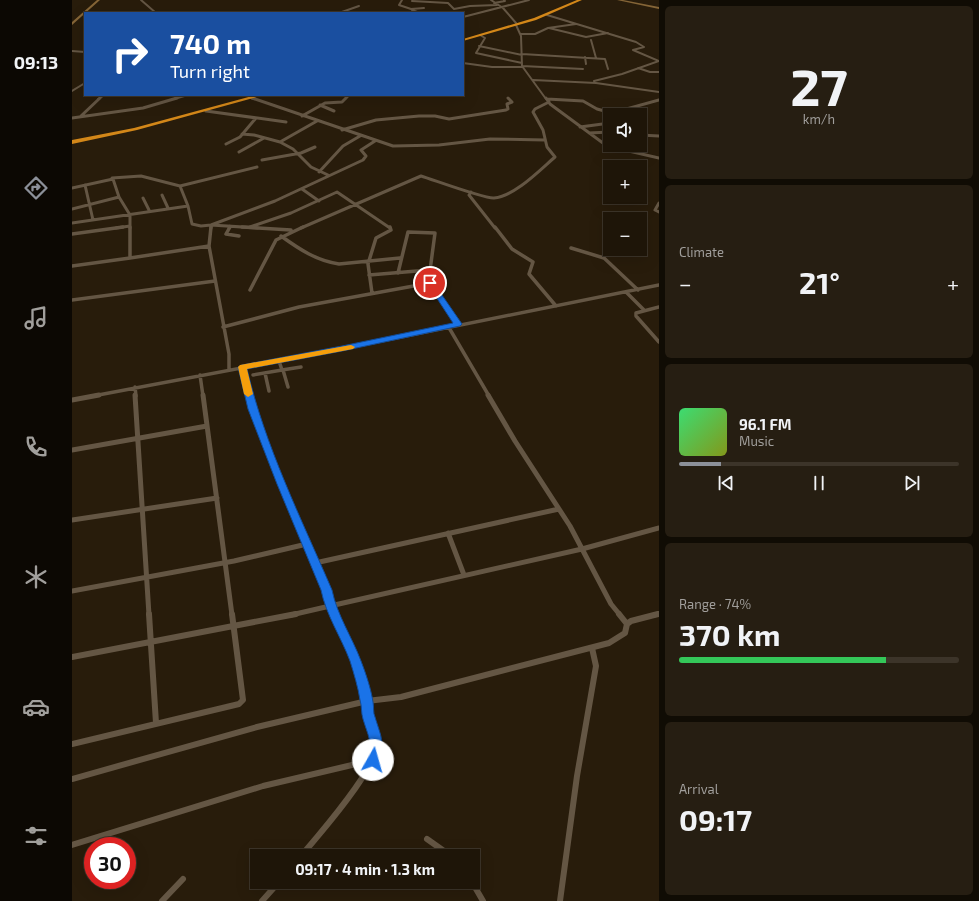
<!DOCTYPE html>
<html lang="en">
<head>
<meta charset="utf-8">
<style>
	:root { --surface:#1e1508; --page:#261e12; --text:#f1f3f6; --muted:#a19f9c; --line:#3c3429; --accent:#8c9099 }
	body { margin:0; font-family:"Exo 2",sans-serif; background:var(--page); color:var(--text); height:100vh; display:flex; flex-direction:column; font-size:15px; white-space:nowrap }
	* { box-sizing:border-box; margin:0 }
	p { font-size:13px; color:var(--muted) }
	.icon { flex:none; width:22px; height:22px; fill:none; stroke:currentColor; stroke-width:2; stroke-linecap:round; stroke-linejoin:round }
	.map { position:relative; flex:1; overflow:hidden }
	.drawer { display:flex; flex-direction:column; gap:6px; padding:6px; background:#100c04; width:320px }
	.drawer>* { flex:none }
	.hud { position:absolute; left:12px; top:12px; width:380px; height:84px; border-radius:0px; box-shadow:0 4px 16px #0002,0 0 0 1px var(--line); background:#1a4fa0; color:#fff; overflow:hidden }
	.tools { position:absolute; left:531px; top:108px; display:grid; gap:8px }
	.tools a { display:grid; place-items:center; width:44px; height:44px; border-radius:0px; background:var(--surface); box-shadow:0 4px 16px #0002,0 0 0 1px var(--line); font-size:20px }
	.speed { position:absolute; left:12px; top:837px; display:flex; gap:8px; font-size:20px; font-weight:700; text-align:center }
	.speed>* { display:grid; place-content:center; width:52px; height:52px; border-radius:50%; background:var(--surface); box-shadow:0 4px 16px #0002,0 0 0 1px var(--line); line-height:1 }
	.speed .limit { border:6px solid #d22; background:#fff; color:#111 }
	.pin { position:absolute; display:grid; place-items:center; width:34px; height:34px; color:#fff; margin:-17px; border:2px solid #fff; border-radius:50%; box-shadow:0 1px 4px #0007 }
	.me { position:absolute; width:44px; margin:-22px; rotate:7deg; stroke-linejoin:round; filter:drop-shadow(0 0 3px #0008) }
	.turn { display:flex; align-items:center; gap:14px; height:84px; padding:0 20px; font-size:18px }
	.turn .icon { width:52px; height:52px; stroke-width:2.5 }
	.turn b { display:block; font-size:28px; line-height:34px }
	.big { font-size:30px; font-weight:700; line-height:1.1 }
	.drawer .card { flex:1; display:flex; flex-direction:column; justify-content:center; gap:6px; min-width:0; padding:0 14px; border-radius:6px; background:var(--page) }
	.drawer .dial { align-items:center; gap:0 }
	.dial b { font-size:52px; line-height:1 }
	.song { display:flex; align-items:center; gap:12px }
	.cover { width:48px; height:48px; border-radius:6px; background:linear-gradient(135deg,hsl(140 70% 55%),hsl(70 70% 35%)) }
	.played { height:4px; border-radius:2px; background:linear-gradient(90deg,var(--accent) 15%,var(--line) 15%) }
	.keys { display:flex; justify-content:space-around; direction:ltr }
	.heat { display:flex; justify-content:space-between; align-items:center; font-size:22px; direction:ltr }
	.charge { height:6px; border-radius:3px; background:linear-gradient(90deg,#34c759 74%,var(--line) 0) }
	.trip { position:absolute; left:178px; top:849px; width:230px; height:40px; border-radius:0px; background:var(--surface); box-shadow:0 4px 16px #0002,0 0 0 1px var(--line); font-weight:700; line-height:40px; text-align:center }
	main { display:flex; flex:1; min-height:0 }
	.tab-bar { display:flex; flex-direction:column; width:72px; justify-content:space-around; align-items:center; background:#0c0803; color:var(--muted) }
	.tab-bar .icon { width:28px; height:28px }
	.tab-bar .current { color:var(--accent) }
	.tab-bar b { font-size:18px; color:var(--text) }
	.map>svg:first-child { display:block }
</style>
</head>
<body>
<main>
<nav class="tab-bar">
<b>09:13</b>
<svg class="icon current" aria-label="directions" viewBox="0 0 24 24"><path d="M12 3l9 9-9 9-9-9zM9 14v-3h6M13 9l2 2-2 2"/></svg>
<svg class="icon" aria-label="music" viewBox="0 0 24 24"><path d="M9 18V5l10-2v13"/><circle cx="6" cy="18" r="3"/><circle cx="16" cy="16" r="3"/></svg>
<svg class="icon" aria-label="phone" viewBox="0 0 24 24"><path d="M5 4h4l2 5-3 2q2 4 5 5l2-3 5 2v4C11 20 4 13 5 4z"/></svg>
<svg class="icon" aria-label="climate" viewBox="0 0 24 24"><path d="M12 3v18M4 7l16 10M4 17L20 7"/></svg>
<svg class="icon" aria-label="car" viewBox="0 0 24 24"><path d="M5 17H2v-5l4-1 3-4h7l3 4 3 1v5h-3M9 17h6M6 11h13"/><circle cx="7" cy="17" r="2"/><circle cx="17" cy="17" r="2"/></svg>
<svg class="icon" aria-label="filters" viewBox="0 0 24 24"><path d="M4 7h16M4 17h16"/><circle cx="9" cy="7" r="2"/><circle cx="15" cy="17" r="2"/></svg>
</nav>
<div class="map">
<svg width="587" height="901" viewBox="0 0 587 901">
	<rect width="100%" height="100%" fill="#281c0b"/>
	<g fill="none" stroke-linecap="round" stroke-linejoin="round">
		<path stroke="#645644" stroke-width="2" d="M69 0 84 13
			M330 0 327 5 339 9 352 8
			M419 0 431 8 444 23
			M340 1 376 3 382 9 398 6 425 5
			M422 3 433 1 432 0
			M340 10 348 13
			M267 13 287 6
			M475 15 564 42 572 47 561 50 587 61
			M391 17 457 0
			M444 25 449 36 450 66 474 99
			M477 28 514 37 536 33
			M448 34H463L476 28 504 24
			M408 35 413 38 404 53 450 63
			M519 40 524 58
			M407 46 450 55
			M0 51 13 52
			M450 54 533 59 536 69
			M513 57 514 64
			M391 63 420 67H451
			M450 66 511 69
			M566 68 578 72H587
			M461 80 524 83 587 92
			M522 81 550 74 587 61
			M0 91 13 83
			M179 98 182 99
			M436 98 437 99
			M26 99 33 95
			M102 99 116 95
			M273 99 278 95
			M475 99H478"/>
		<path stroke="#645644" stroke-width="3" d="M180 98 321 146 367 145 418 139 473 140
			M474 98 478 104 535 146 587 158
			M475 99 511 101 525 109 540 113 587 100
			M248 105 262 111
			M134 111 214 122
			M9 116 28 98
			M230 116 253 103 270 102 274 98
			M0 118 71 108 105 98
			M508 127 538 123
			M270 130 304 120 347 116H363L377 119 434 110 436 109 435 104 440 102 436 98
			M517 133 538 132
			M170 134 182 135 208 142 221 149 239 167 256 175
			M568 135 587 136
			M208 142 245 121
			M154 144 168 137 184 118
			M167 152 192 138
			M190 160 229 153 243 147
			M247 172 271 146 288 136
			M40 178 69 176 108 186 116 206 120 224 129 226 139 225 203 201 291 160 294 156 289 150 303 141
			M13 185 21 220
			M108 186 185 167
			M0 188 41 179 47 197 58 215V228
			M230 189 247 201
			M399 192 397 195 423 228
			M90 195 96 208
			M71 198 77 210
			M587 203 583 210 587 212
			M0 209 47 197
			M0 223 116 206
			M178 227 219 213 265 192 318 228
			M44 228 58 226
			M139 228V225L186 228
			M157 228 158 226
			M229 228 349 176C362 180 413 199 422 198 443 196 468 170 483 157L475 147 471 130 461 112 463 109 477 102"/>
		<path stroke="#645644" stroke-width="3.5" d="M139 227 137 246 157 354V370
			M158 227 154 234 167 236
			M170 227 219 230
			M423 227 440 249 461 262 457 274 484 306
			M0 234 51 227
			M209 236C227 249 245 261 267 264L328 258
			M499 248 532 258 566 290
			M58 258 137 246
			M0 266 58 258V227
			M326 273 336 232 363 233 357 278 370 302 386 324
			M297 275 357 270
			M178 290 204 240 231 227
			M554 292 572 310
			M300 293 296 264 304 238 319 230 318 227
			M0 300 143 281
			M587 307 564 313V316L587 342
			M376 326 417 396
			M151 327 227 307 358 283
			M170 367 177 396
			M210 370 229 367
			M211 370 216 387
			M193 373 197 391
			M128 375 131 396
			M181 375 210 370 207 361
			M63 387 64 396
			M21 396 270 349 587 285"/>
		<path stroke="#645644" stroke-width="5" d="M63 395 77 615
			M131 395 160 615
			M177 395 180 409 210 485 255 590 258 606 219 615
			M416 395 443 441 498 526 539 604 548 615
			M0 400 27 395
			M0 450 135 426
			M0 520 145 498
			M376 533 392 575
			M243 563 487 509
			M0 591 162 561 235 544
			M263 615 258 606 510 549 587 528
			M582 615 587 614"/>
		<path stroke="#645644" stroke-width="6" d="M77 614 84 723
			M547 614 555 624
			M0 657 224 614
			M0 744 167 704 171 700 160 614
			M0 779 185 727 295 701 280 652 262 614
			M355 839 379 856
			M0 845 191 786 301 760
			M229 856C246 836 302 772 304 748 305 735 302 731 297 719 295 714 295 707 295 701L329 697 537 643 553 633 555 624 559 621 586 614
			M400 882 411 901
			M90 901 111 879
			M190 901 207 882
			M488 901 505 776 524 666 520 648"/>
		<path fill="#856537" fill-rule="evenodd" d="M25 0H28L0 25V22Z
			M545 0H551L587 7V9Z"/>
		<path fill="#d38719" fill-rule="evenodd" d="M505 0H510L464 20 391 41V39L462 18Z
			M184 95H192L65 130 0 144V140L62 128Z"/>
	</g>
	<path fill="#1a73e8" stroke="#114b97" d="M358 281 361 282 390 324 388 326 270 351 175 369C193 446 229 518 260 590 265 615 280 637 289 661 294 674 299 689 301 702 302 707 301 713 303 717 309 737 314 744 306 764L301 766 296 764 295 760C301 741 296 736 291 719 289 713 290 706 288 700 286 687 282 674 278 661 269 637 254 615 249 590L205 484 176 409 166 367 170 365 270 346 381 323 355 283Z"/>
	<path fill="#f59e0b" d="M279 345 283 347 281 349 175 369 181 394 176 397 172 394 166 367 168 365Z"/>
</svg>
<div class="tools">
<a><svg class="icon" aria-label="sound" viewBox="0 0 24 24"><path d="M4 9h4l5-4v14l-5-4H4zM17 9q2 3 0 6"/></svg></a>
<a>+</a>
<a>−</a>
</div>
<div class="speed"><div class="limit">30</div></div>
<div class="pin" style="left:358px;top:283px;background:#d93025"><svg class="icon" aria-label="arrive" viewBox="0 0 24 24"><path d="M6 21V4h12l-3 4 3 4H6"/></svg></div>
<svg class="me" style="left:301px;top:760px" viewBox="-20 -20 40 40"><circle r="19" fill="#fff"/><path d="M0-13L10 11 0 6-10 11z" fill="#1a73e8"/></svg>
<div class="trip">09:17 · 4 min · 1.3 km</div>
<div class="hud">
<div class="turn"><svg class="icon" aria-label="right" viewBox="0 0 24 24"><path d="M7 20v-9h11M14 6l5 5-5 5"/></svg><div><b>740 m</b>Turn right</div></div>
</div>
</div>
<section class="drawer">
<div class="card dial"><b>27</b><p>km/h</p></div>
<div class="card"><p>Climate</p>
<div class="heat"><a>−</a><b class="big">21°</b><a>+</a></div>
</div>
<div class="card">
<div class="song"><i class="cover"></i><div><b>96.1 FM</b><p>Music</p></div></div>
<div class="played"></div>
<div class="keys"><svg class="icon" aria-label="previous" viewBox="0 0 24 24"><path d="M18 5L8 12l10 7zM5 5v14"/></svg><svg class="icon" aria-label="pause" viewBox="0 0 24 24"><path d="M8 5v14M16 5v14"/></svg><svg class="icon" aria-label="next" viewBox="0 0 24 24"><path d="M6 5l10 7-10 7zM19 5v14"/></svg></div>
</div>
<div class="card"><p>Range · 74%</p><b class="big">370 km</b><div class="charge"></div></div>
<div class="card"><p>Arrival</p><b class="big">09:17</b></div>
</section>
</main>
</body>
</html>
